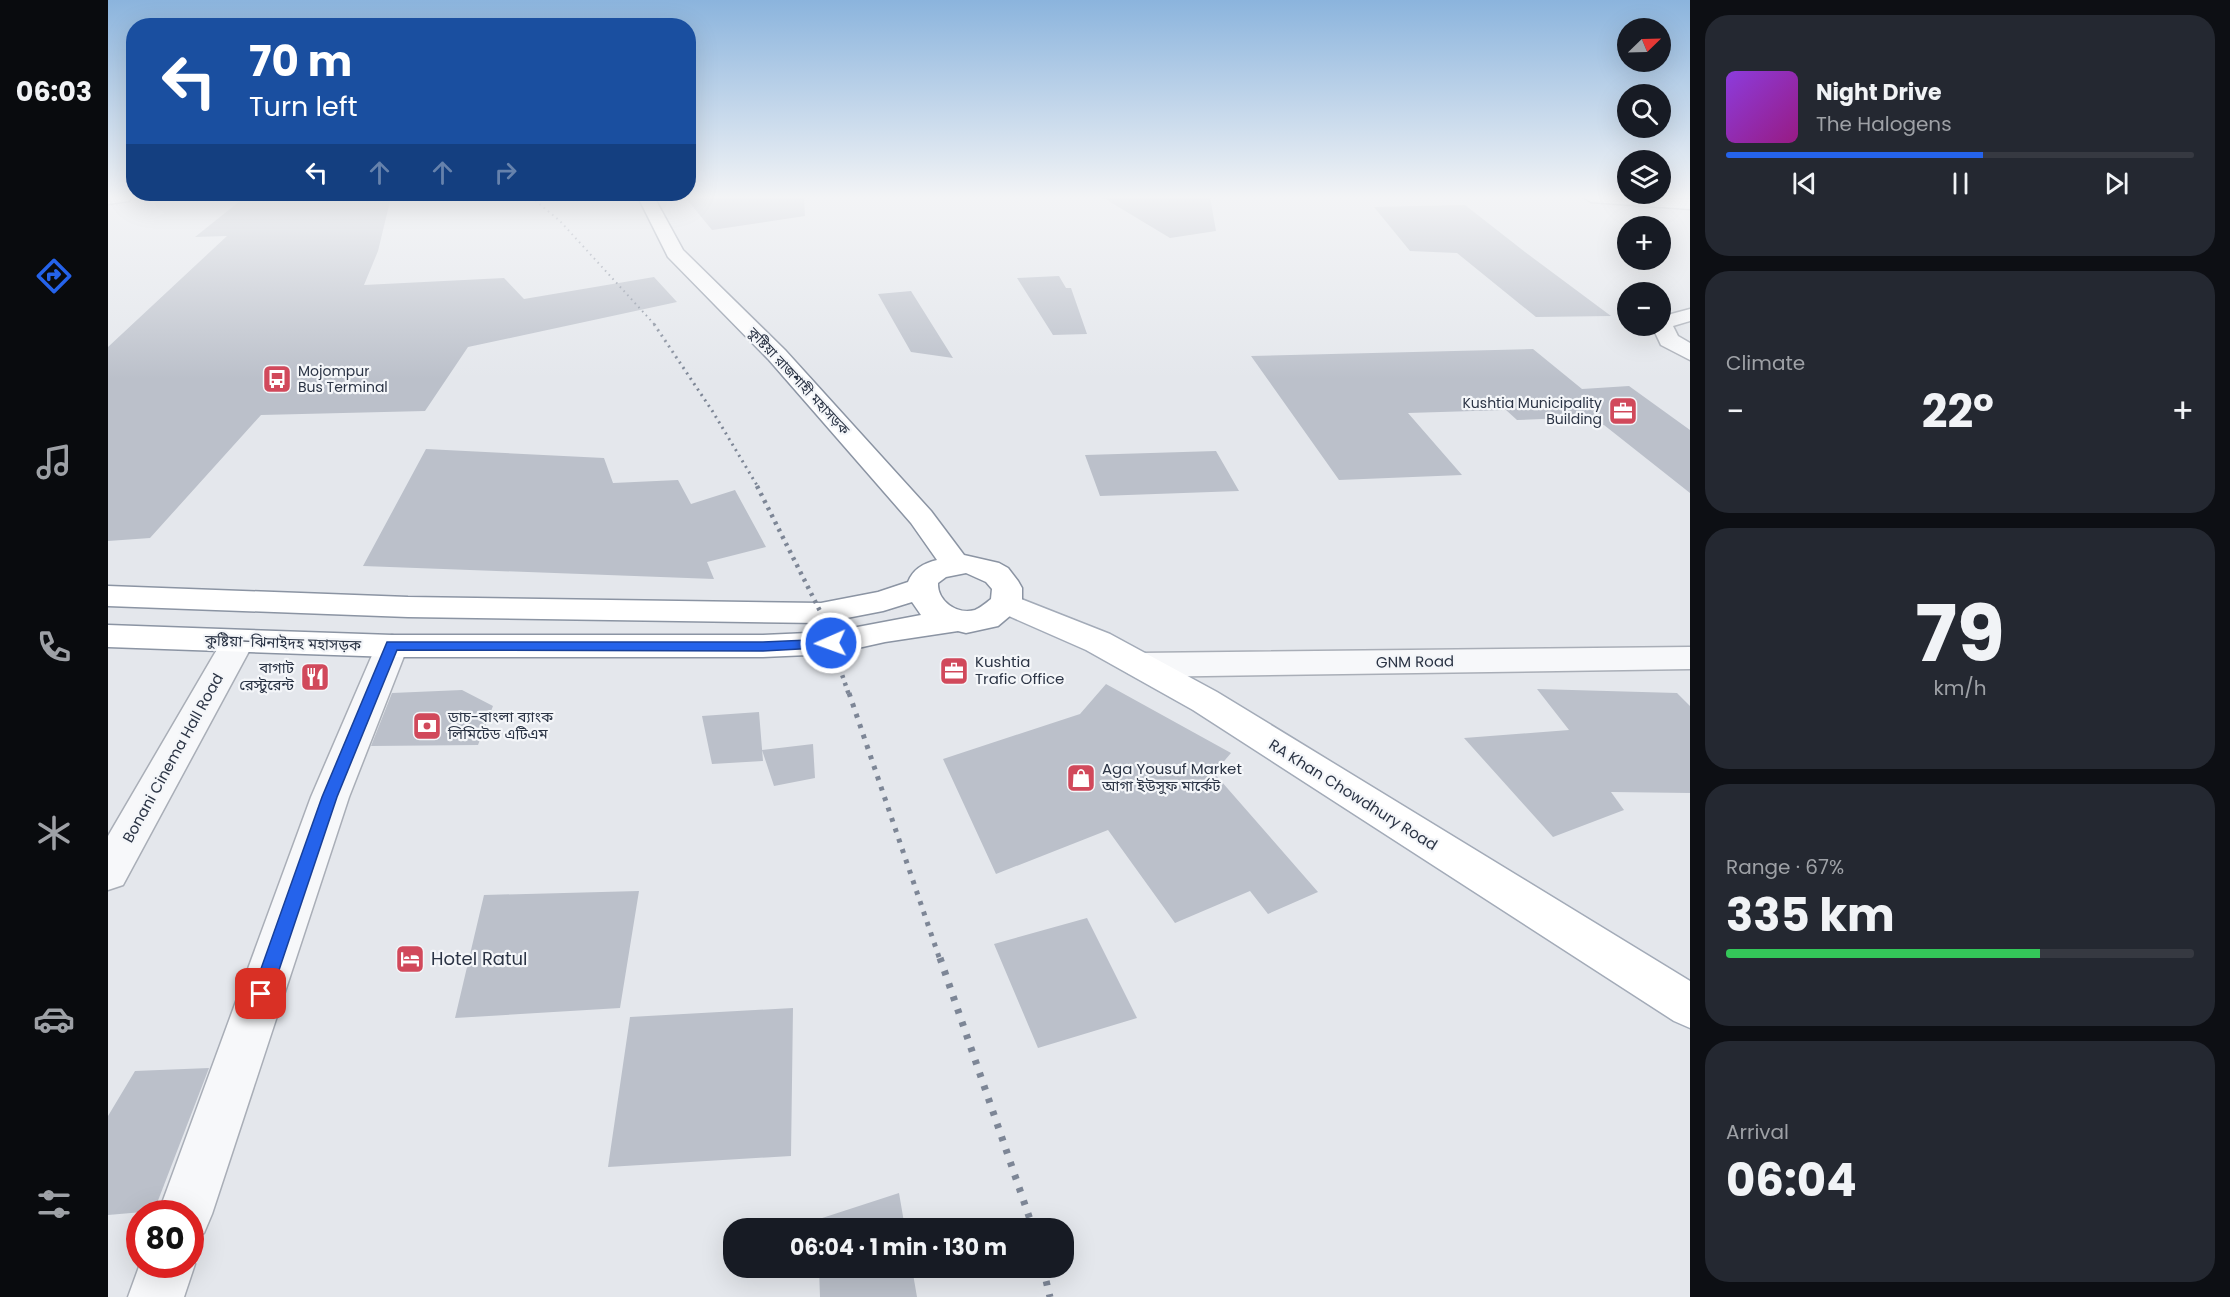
<!DOCTYPE html>
<html lang="en">
<head>
<meta charset="utf-8">
<style>
	:root { --surface:#171b24; --page:#242831; --text:#f1f3f6; --muted:#9ea1a6; --line:#363941; --accent:#2563eb }
	body { margin:0; font-family:Poppins,"Noto Sans Bengali",sans-serif; background:var(--page); color:var(--text); height:100vh; display:flex; flex-direction:column; font-size:22px; white-space:nowrap }
	* { box-sizing:border-box; margin:0 }
	p { font-size:20px; color:var(--muted) }
	.icon { flex:none; width:33px; height:33px; fill:none; stroke:currentColor; stroke-width:2; stroke-linecap:round; stroke-linejoin:round }
	.map { position:relative; flex:1; overflow:hidden }
	.side { display:flex; flex-direction:column; gap:15px; padding:15px; background:#0d0f14; width:540px }
	.side>* { flex:none }
	.top-card { position:absolute; left:18px; top:18px; width:570px; height:183px; border-radius:24px; box-shadow:0 6px 24px #0002; background:#1a4fa0; color:#fff; overflow:hidden }
	.needle { width:39px; rotate:67deg }
	.controls { position:absolute; left:1509px; top:18px; display:grid; gap:12px }
	.controls a { display:grid; place-items:center; width:54px; height:54px; border-radius:50%; background:var(--surface); box-shadow:0 6px 24px #0002; font-size:30px }
	.speed { position:absolute; left:18px; top:1200px; display:flex; gap:12px; font-size:30px; font-weight:700; text-align:center }
	.speed>* { display:grid; place-content:center; width:78px; height:78px; border-radius:50%; background:var(--surface); box-shadow:0 6px 24px #0002; line-height:1 }
	.speed .limit { border:9px solid #d22; background:#fff; color:#111 }
	.pin { position:absolute; display:grid; place-items:center; width:51px; height:51px; color:#fff; margin:-26px; border-radius:12px; box-shadow:0 3px 9px #0006 }
	.me { position:absolute; width:66px; margin:-33px; rotate:268deg; stroke-linejoin:round; filter:drop-shadow(0 0 4px #0008) }
	.turn { display:flex; align-items:center; gap:21px; height:126px; padding:0 24px; font-size:27px }
	.turn .icon { width:78px; height:78px; stroke-width:2.5 }
	.turn b { display:block; font-size:42px; line-height:51px }
	.lanes { display:flex; align-items:center; height:57px; padding:0 24px; background:#0003; justify-content:center; gap:30px; direction:ltr }
	.lanes .off { opacity:.35 }
	.big { font-size:45px; font-weight:700; line-height:1.1 }
	.side .card { flex:1; display:flex; flex-direction:column; justify-content:center; gap:9px; min-width:0; padding:0 21px; border-radius:24px; background:var(--page) }
	.side .dial { align-items:center; gap:0 }
	.dial b { font-size:78px; line-height:1 }
	.song { display:flex; align-items:center; gap:18px }
	.cover { width:72px; height:72px; border-radius:9px; background:linear-gradient(135deg,hsl(270 70% 55%),hsl(310 70% 35%)) }
	.played { height:6px; border-radius:3px; background:linear-gradient(90deg,var(--accent) 55%,var(--line) 55%) }
	.keys { display:flex; justify-content:space-around; direction:ltr }
	.heat { display:flex; justify-content:space-between; align-items:center; font-size:33px; direction:ltr }
	.charge { height:9px; border-radius:4px; background:linear-gradient(90deg,#34c759 67%,var(--line) 0) }
	.trip { position:absolute; left:615px; top:1218px; width:351px; height:60px; border-radius:24px; background:var(--surface); box-shadow:0 6px 24px #0002; font-weight:700; line-height:60px; text-align:center }
	main { display:flex; flex:1; min-height:0 }
	.tabs { display:flex; flex-direction:column; width:108px; justify-content:space-around; align-items:center; background:#090b0e; color:var(--muted) }
	.tabs .icon { width:42px; height:42px }
	.tabs .active { color:var(--accent) }
	.tabs b { font-size:27px; color:var(--text) }
	.map>svg:first-child { display:block }
</style>
</head>
<body>
<main>
<nav class="tabs">
<b>06:03</b>
<svg class="icon active" aria-label="directions" viewBox="0 0 24 24"><path d="M12 3l9 9-9 9-9-9zM9 14v-3h6M13 9l2 2-2 2"/></svg>
<svg class="icon" aria-label="music" viewBox="0 0 24 24"><path d="M9 18V5l10-2v13"/><circle cx="6" cy="18" r="3"/><circle cx="16" cy="16" r="3"/></svg>
<svg class="icon" aria-label="phone" viewBox="0 0 24 24"><path d="M5 4h4l2 5-3 2q2 4 5 5l2-3 5 2v4C11 20 4 13 5 4z"/></svg>
<svg class="icon" aria-label="climate" viewBox="0 0 24 24"><path d="M12 3v18M4 7l16 10M4 17L20 7"/></svg>
<svg class="icon" aria-label="car" viewBox="0 0 24 24"><path d="M5 17H2v-5l4-1 3-4h7l3 4 3 1v5h-3M9 17h6M6 11h13"/><circle cx="7" cy="17" r="2"/><circle cx="17" cy="17" r="2"/></svg>
<svg class="icon" aria-label="filters" viewBox="0 0 24 24"><path d="M4 7h16M4 17h16"/><circle cx="9" cy="7" r="2"/><circle cx="15" cy="17" r="2"/></svg>
</nav>
<div class="map">
<svg width="1582" height="1297" viewBox="0 0 1582 1297">
	<rect width="100%" height="100%" fill="#e4e7ec"/>
	<path fill="#bbc0ca" d="M137 197H283L270 251 256 285 396 278 416 299 546 277 569 302 360 347 317 411 153 415 42 538 0 541V347L119 236 87 237Z
		M577 197H696L697 216 604 230Z
		M994 197H1102L1108 231 1062 238Z
		M1357 205 1417 252 1503 316 1428 317 1349 253 1302 251 1266 207Z
		M951 276 958 288H963L979 334 945 335 909 278Z
		M803 291 845 358 803 352 770 294Z
		M1425 349 1474 389 1521 386 1582 430V493L1496 425H1492L1482 417 1409 420 1398 410 1300 413 1354 475 1231 480 1143 356Z
		M318 449 496 458 505 483 570 480 583 504 627 490 658 547 599 562 606 579 255 566Z
		M1108 451 1131 491 992 496 977 455Z
		M998 684 1123 753 1106 773 1210 892 1160 914 1142 891 1067 923 1000 830 888 874 835 759 972 714Z
		M1429 689 1569 693 1582 706V793L1503 792 1516 810 1445 837 1356 738 1461 730Z
		M354 690 385 706 370 745 263 746 284 693Z
		M651 712 655 761 604 764 594 716Z
		M705 744 707 778 666 786 654 750Z
		M531 891 512 1008 347 1018 376 895Z
		M979 918 1029 1018 930 1048 886 944Z
		M685 1008 683 1156 500 1167 522 1017Z
		M101 1068 46 1211 0 1215V1116L27 1071Z
		M791 1193 797 1228H709L708 1220Z
		M711 1268H804L809 1297H712Z"/>
	<g fill="none" stroke-linecap="round" stroke-linejoin="round">
		<g stroke="#a9aeb7" stroke-width="3">
			<path id="minor" d="M0 197H23L21 201 0 204Z
				M1475 197 1582 199V209L1483 202Z
				M1582 309V321L1565 326 1570 336 1582 343V360L1553 345 1544 326H1552V317Z
				M130 631 142 634 146 642 15 885 0 890V836L118 634Z
				M284 635 296 638 300 646 241 797 104 1214 96 1233 82 1238V1214H50L203 797 268 646 272 638Z
				M1582 647V669L1032 677 1020 673 1015 665 1020 657 1032 653Z
				M82 1254 87 1264 76 1297H20L32 1264H82Z"/>
		</g>
		<g stroke="#a3abb8" stroke-width="3">
			<path id="major" d="M898 593 1002 634 1109 692 1582 981V1028L1566 1021 1085 710 978 650 887 610 882 603 887 596Z"/>
		</g>
		<g stroke="#8b94a3" stroke-width="3">
			<path id="highway" d="M530 197H546L575 250 677 350 823 511 856 555 891 563 900 568 910 581 914 588V603L909 610 890 626 858 633 850 631 777 642 723 654 655 657H284L0 647V625L284 635H655L723 632 813 615 804 602 775 611 713 623 300 617 0 606V586L300 597 713 603 770 592 800 582C805 569 816 563 829 560L803 523 661 360 560 257ZM858 573 878 582 884 589 883 599C878 603 872 608 867 610 849 615 829 601 830 583L838 577Z"/>
		</g>
		<use href="#minor" fill="#f7f8fa" fill-rule="evenodd"/>
		<use href="#major" fill="#fff" fill-rule="evenodd"/>
		<use href="#highway" fill="#fff" fill-rule="evenodd"/>
		<path stroke="#7d8696" stroke-width="2" stroke-dasharray="1.5 4" stroke-linecap="butt" d="M423 197 452 221 547 325"/>
		<path stroke="#7d8696" stroke-width="3" stroke-dasharray="2 4.5" stroke-linecap="butt" d="M546 324 605 412 650 487"/>
		<path stroke="#7d8696" stroke-width="4.5" stroke-dasharray="3 5" stroke-linecap="butt" d="M649 486 713 613 741 695"/>
		<path stroke="#7d8696" stroke-width="5" stroke-dasharray="4 7" stroke-linecap="butt" d="M741 693 832 960"/>
		<path stroke="#7d8696" stroke-width="7" stroke-dasharray="4.5 9" stroke-linecap="butt" d="M832 958 925 1228
			M935 1268 942 1297"/>
	</g>
	<linearGradient id="sky" x2="0" y2="1"><stop stop-color="#8bb4dd"/><stop offset="0.52" stop-color="#f3f4f6"/><stop offset="1" stop-color="#f3f4f6" stop-opacity="0"/></linearGradient>
	<rect width="1582" height="379" fill="url(#sky)"/>
	<path fill="#2563eb" stroke="#184099" stroke-width="1.5" d="M723 639 730 643 728 647 655 651 289 650 229 797 163 994 160 1001 153 1003 146 1001 144 994 214 797 279 642H655Z"/>
	<defs>
		<g id="bus-square" transform="scale(1.5)"><rect x="-9" y="-9" width="18" height="18" rx="4" fill="#d1495b" stroke="#f4f6f9"/><path d="M-5-6H5V4H4V6H2V4H-2V6H-4V4H-5ZM-3.5-4V0h7V-4ZM-3.5 1.2v1.5H-2V1.2ZM2 1.2v1.5H3.5V1.2Z" fill="#fff"/></g>
		<g id="office-square" transform="scale(1.5)"><rect x="-9" y="-9" width="18" height="18" rx="4" fill="#d1495b" stroke="#f4f6f9"/><path d="M-6-3h4V-5.5h4V-3h4V5H-6ZM-1-4.5V-3h2v-1.5ZM-6 0V1H6V0Z" fill="#fff"/></g>
		<g id="restaurant-square" transform="scale(1.5)"><rect x="-9" y="-9" width="18" height="18" rx="4" fill="#d1495b" stroke="#f4f6f9"/><path d="M-5-6h1v4h1v-4h1v4h1v-4h1v5L-1.5 .5V6h-2V.5L-5-1ZM5-6V6H3V1.5H1.5Q1.5-4 5-6Z" fill="#fff"/></g>
		<g id="bank-square" transform="scale(1.5)"><rect x="-9" y="-9" width="18" height="18" rx="4" fill="#d1495b" stroke="#f4f6f9"/><path d="M-6-4H6V4H-6ZM0-2.3a2.3 2.3 0 1 0 0 4.6a2.3 2.3 0 1 0 0-4.6Z" fill="#fff"/></g>
		<g id="shop-square" transform="scale(1.5)"><rect x="-9" y="-9" width="18" height="18" rx="4" fill="#d1495b" stroke="#f4f6f9"/><path d="M-5-2.5h2.3a2.7 3.5 0 0 1 5.4 0H5L5.5 6h-11ZM-1.5-2.5h3a1.5 2.3 0 0 0-3 0Z" fill="#fff"/></g>
		<g id="hotel-square" transform="scale(1.5)"><rect x="-9" y="-9" width="18" height="18" rx="4" fill="#d1495b" stroke="#f4f6f9"/><path d="M-6-4.5h1.5V1H6V5H4.5V3h-9V5H-6ZM-4 0a1.8 1.8 0 1 1 3.6 0ZM.5 0V-2.5h3Q6-2.5 6 0Z" fill="#fff"/></g>
	</defs>
	<g fill-rule="evenodd">
		<use href="#bus-square" x="169" y="379"/>
		<use href="#office-square" x="1515" y="411"/>
		<use href="#office-square" x="846" y="671"/>
		<use href="#restaurant-square" x="207" y="677"/>
		<use href="#bank-square" x="319" y="726"/>
		<use href="#shop-square" x="973" y="778"/>
		<use href="#hotel-square" x="302" y="959"/>
	</g>
	<g text-anchor="middle" stroke-width="4.5" stroke-linejoin="round" paint-order="stroke">
		<g font-size="14" fill="#2b3445" stroke="#f4f6f9" text-anchor="start">
			<text x="190" y="376">Mojompur<tspan x="190" dy="16">Bus Terminal</tspan></text>
			<text x="1494" y="408" text-anchor="end">Kushtia Municipality<tspan x="1494" dy="16">Building</tspan></text>
		</g>
		<g font-size="14" fill="#2b3445" stroke="#f4f6f9">
			<text transform="translate(691 381) rotate(47)" y="5">কুষ্টিয়া রাজশাহী মহাসড়ক</text>
		</g>
		<g font-size="15" fill="#2b3445" stroke="#f4f6f9">
			<text transform="translate(175 643) rotate(2)" y="5">কুষ্টিয়া-ঝিনাইদহ মহাসড়ক</text>
			<text transform="translate(1307 662) rotate(-1)" y="5">GNM Road</text>
			<text transform="translate(65 758) rotate(-61)" y="5">Bonani Cinema Hall Road</text>
			<text transform="translate(1245 795) rotate(32)" y="5">RA Khan Chowdhury Road</text>
		</g>
		<g font-size="15" fill="#2b3445" stroke="#f4f6f9" text-anchor="start">
			<text x="867" y="667">Kushtia<tspan x="867" dy="17">Trafic Office</tspan></text>
			<text x="186" y="673" text-anchor="end">বাগাট<tspan x="186" dy="17">রেস্টুরেন্ট</tspan></text>
			<text x="340" y="722">ডাচ-বাংলা ব্যাংক<tspan x="340" dy="17">লিমিটেড এটিএম</tspan></text>
			<text x="994" y="774">Aga Yousuf Market<tspan x="994" dy="17">আগা ইউসুফ মার্কেট</tspan></text>
		</g>
		<g font-size="18" fill="#2b3445" stroke="#f4f6f9" text-anchor="start">
			<text x="323" y="965">Hotel Ratul</text>
		</g>
	</g>
</svg>
<div class="controls">
<a><svg class="needle" viewBox="-14 -14 28 28"><path d="M0-13l5 13h-10z" fill="#e53935"/><path d="M0 13l5-13h-10z" fill="#9ea1a6"/></svg></a>
<a><svg class="icon" aria-label="search" viewBox="0 0 24 24"><circle cx="10" cy="10" r="6"/><path d="M15 15l6 6"/></svg></a>
<a><svg class="icon" aria-label="layers" viewBox="0 0 24 24"><path d="M12 4l9 5-9 5-9-5zM3 14l9 5 9-5"/></svg></a>
<a>+</a>
<a>−</a>
</div>
<div class="speed"><div class="limit">80</div></div>
<div class="pin" style="left:153px;top:994px;background:#d93025"><svg class="icon" aria-label="arrive" viewBox="0 0 24 24"><path d="M6 21V4h12l-3 4 3 4H6"/></svg></div>
<svg class="me" style="left:723px;top:643px" viewBox="-20 -20 40 40"><circle r="17" fill="#2563eb" stroke="#fff" stroke-width="3"/><path d="M0-11L8 9 0 5-8 9z" fill="#fff"/></svg>
<div class="trip">06:04 · 1 min · 130 m</div>
<div class="top-card">
<div class="turn"><svg class="icon" aria-label="left" viewBox="0 0 24 24"><path d="M17 20v-9H6M10 6l-5 5 5 5"/></svg><div><b>70 m</b>Turn left</div></div>
<div class="lanes"><svg class="icon" aria-label="left" viewBox="0 0 24 24"><path d="M17 20v-9H6M10 6l-5 5 5 5"/></svg><svg class="icon off" aria-label="ahead" viewBox="0 0 24 24"><path d="M12 20V5M6 11l6-6 6 6"/></svg><svg class="icon off" aria-label="ahead" viewBox="0 0 24 24"><path d="M12 20V5M6 11l6-6 6 6"/></svg><svg class="icon off" aria-label="right" viewBox="0 0 24 24"><path d="M7 20v-9h11M14 6l5 5-5 5"/></svg></div>
</div>
</div>
<section class="side">
<div class="card">
<div class="song"><i class="cover"></i><div><b>Night Drive</b><p>The Halogens</p></div></div>
<div class="played"></div>
<div class="keys"><svg class="icon" aria-label="previous" viewBox="0 0 24 24"><path d="M18 5L8 12l10 7zM5 5v14"/></svg><svg class="icon" aria-label="pause" viewBox="0 0 24 24"><path d="M8 5v14M16 5v14"/></svg><svg class="icon" aria-label="next" viewBox="0 0 24 24"><path d="M6 5l10 7-10 7zM19 5v14"/></svg></div>
</div>
<div class="card"><p>Climate</p>
<div class="heat"><a>−</a><b class="big">22°</b><a>+</a></div>
</div>
<div class="card dial"><b>79</b><p>km/h</p></div>
<div class="card"><p>Range · 67%</p><b class="big">335 km</b><div class="charge"></div></div>
<div class="card"><p>Arrival</p><b class="big">06:04</b></div>
</section>
</main>
</body>
</html>
